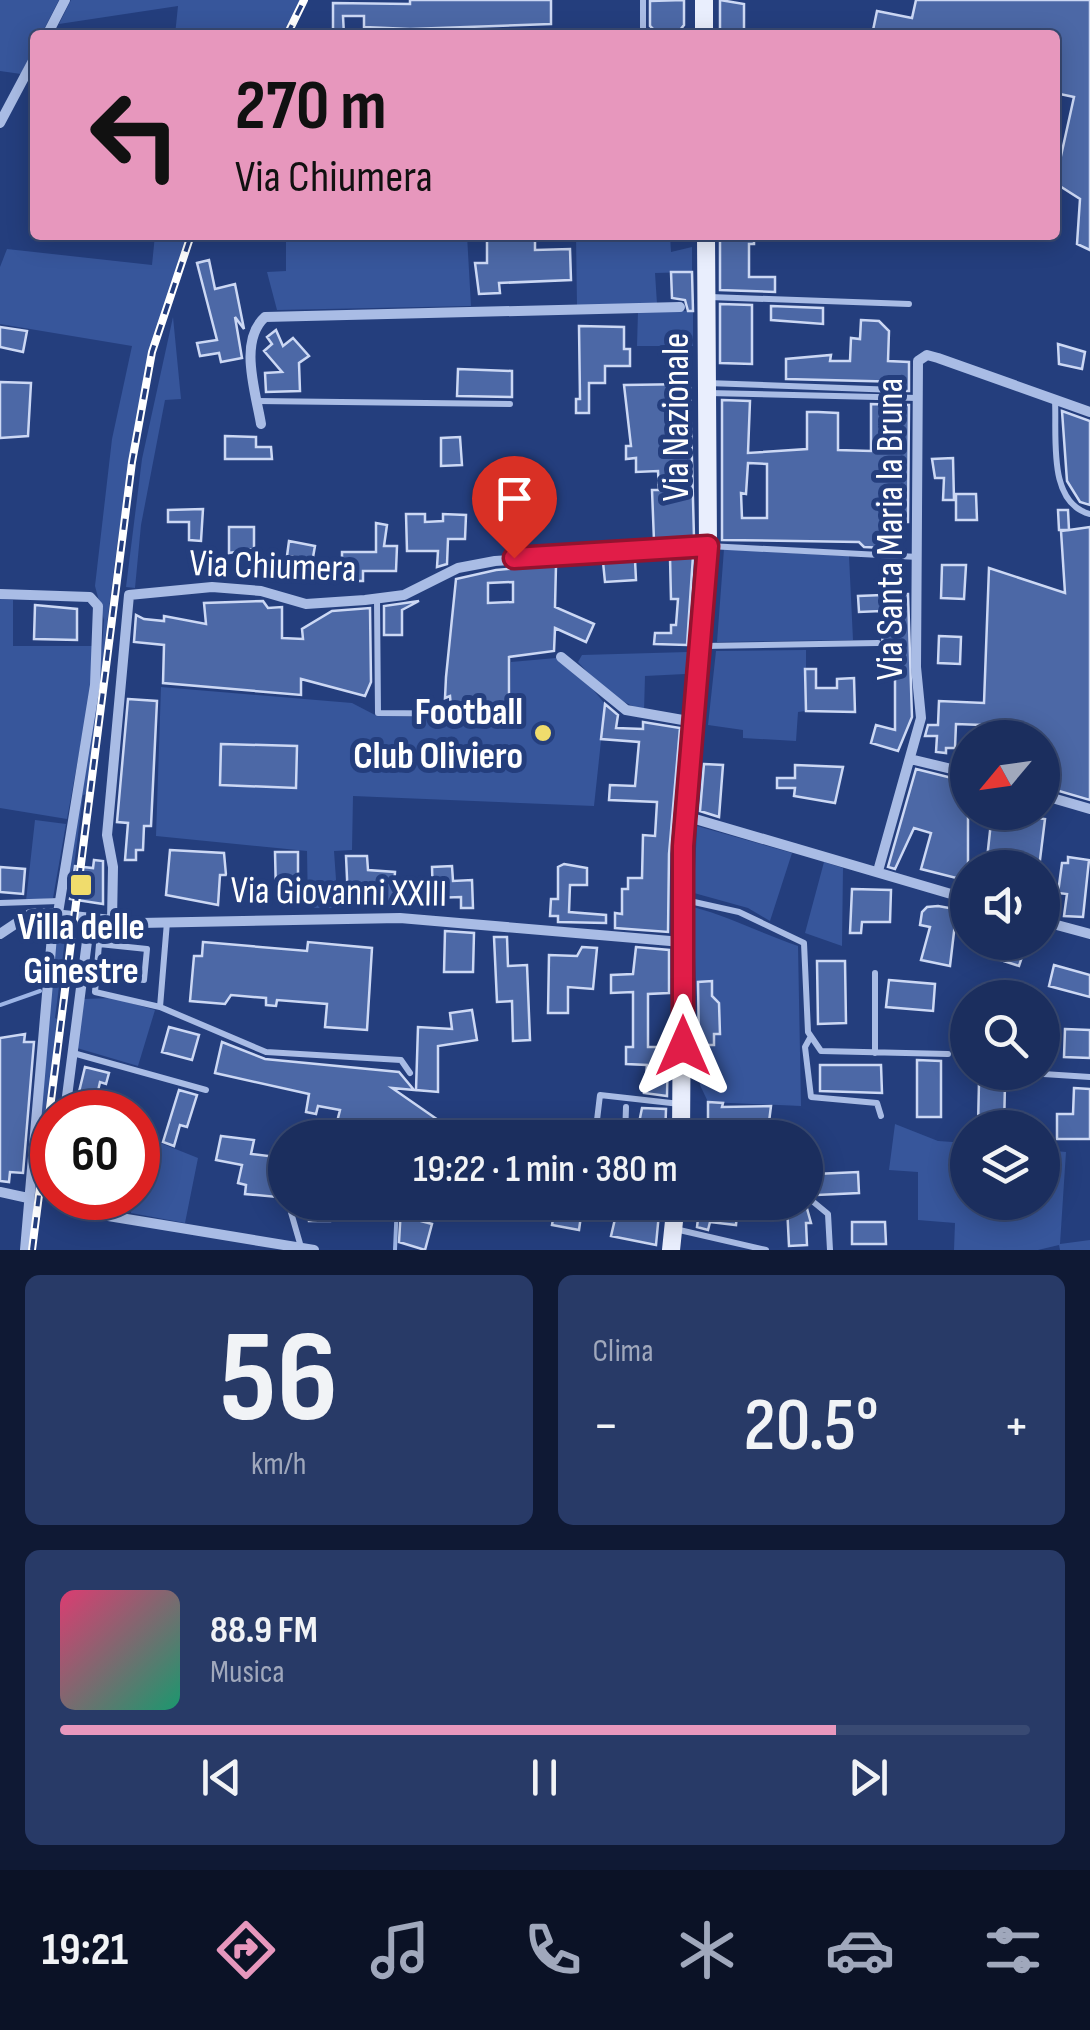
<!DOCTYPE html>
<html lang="it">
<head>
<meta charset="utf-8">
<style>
	:root { --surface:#1b2e5e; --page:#283a67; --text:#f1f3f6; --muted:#a0a8bc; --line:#394a73; --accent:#e797bd }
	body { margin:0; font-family:"Sofia Sans Condensed",sans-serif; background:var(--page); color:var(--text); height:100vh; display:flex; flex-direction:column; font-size:38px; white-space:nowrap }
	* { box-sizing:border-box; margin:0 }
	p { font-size:32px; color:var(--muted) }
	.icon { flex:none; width:55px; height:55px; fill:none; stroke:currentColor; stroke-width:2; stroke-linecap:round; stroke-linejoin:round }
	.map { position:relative; height:1250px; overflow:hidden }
	.side { display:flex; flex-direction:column; gap:25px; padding:25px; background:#0f1934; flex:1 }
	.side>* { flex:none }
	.hud { position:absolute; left:30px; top:30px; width:1030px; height:210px; border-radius:10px; box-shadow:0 5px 25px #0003,0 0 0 2px var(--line); background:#e797bd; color:#111; overflow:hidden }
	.needle { width:65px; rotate:241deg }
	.controls { position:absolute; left:950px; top:720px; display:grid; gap:20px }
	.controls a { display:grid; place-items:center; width:110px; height:110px; border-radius:50%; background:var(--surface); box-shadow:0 5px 25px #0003,0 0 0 2px var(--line); font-size:50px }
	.speed { position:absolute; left:30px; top:1090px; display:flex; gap:20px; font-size:50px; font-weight:700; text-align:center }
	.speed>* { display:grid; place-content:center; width:130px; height:130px; border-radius:50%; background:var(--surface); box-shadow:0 5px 25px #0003,0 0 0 2px var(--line); line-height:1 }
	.speed .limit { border:15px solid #d22; background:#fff; color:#111 }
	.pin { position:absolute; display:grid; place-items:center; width:85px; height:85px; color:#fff; margin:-102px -42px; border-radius:50% 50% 50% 0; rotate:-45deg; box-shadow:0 0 10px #0007 }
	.pin .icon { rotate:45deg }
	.me { position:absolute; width:110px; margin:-55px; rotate:0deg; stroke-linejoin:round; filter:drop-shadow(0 0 8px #0008) }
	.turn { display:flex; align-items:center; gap:35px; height:210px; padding:0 40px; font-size:45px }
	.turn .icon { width:130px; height:130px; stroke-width:2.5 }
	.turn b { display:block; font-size:70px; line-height:85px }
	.big { font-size:75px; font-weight:600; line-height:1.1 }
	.side .card { flex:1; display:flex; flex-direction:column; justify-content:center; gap:15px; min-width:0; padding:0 35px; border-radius:15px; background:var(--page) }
	.side .dial { align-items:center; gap:0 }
	.dial b { font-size:130px; line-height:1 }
	.song { display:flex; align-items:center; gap:30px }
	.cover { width:120px; height:120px; border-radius:15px; background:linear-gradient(135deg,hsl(340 70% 55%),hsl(160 70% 35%)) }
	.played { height:10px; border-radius:5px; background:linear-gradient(90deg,var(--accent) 80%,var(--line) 80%) }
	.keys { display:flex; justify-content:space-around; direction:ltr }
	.heat { display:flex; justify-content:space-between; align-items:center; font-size:55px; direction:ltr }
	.side .tiles { flex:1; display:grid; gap:25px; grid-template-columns:1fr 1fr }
	.card:last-child { grid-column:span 2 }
	.trip { position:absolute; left:268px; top:1120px; width:555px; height:100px; border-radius:50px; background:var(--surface); box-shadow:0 5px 25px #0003,0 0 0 2px var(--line); font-weight:600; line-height:100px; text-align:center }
	.menu { display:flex; height:160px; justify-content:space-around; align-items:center; background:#0b1226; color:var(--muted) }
	.menu .icon { width:70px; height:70px }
	.menu .on { color:var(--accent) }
	.menu b { font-size:45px; color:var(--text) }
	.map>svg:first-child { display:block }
</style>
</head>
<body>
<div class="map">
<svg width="1090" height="1250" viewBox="0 0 1090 1250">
	<rect width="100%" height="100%" fill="#243e7d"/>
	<path fill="#37569b" d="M0 0H59L41 35H35V47L21 74 0 71Z
		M71 0H301L283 35H175L178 6 59 24Z
		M155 235H187C123 414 111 607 87 794L83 795 74 866 65 884 102 646 104 620 95 586 112 439 132 346 0 324V267L7 249 152 265Z
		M286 235H467L471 306 277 310 267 272 286 271Z
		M576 235H670L671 252 692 247V272L655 273 657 304 577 306Z
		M638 311H693V346H637Z
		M173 317 181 399 165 400 141 525 135 588 126 587 142 459Z
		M724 549 849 556 853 640 717 642Z
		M0 599 13 600V646H94L91 688 67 819 0 808Z
		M806 650V711L798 712 796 741 743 738V730L708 725 716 651Z
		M688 652 685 674 645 676 644 712 607 693 578 662 582 655Z
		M556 658 576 669 605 704 594 806 353 796 352 850 334 851 338 908H308L307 851 156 836 161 687 352 703 377 716 483 718 484 711 510 712 511 662Z
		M35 820 66 824 53 898 26 901Z
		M697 826 792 853 770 921 748 908 694 893Z
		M824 862 843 868 842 946 805 933Z
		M693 907C731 917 762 934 798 946L801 1106 708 1102 700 1085Z
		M56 923H67L55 1018 59 1020 33 1230H29Z
		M113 998 155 1010 138 1066 77 1048 84 999Z
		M895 1124 938 1141 967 1143 968 1202H1042L1043 1150 1066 1152 1060 1244 1090 1240V1250H1060L1059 1245 1038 1250H954L955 1223 918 1220V1172L889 1170Z
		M153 1140 198 1158 185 1223 131 1213 132 1198H138V1182Z"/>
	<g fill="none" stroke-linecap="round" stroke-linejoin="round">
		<path stroke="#9db5e6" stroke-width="4" d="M0 1005 40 991
			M395 1250 397 1202"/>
	</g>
	<path fill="#4c68a6" stroke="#ccd8f4" stroke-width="2.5" fill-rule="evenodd" d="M410 0H551V24L410 29 364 27V16H343L344 35H333V3L410 4Z
		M684 0V25L676 35H659L650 26V1Z
		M720 0 744 4V35H720Z
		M916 0H1090V250L1077 244 1080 199 1055 183 1074 97 1055 93V35H872L877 11 912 18Z
		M487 235H535V250L570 249 571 280 499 283 500 293 479 294 475 263H487Z
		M720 235H754V244H749V277H775V292L720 290Z
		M209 260 215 289 235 284 244 329 235 317 242 358 221 362 219 353 200 356 197 343 217 340 197 263Z
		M671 272H692L693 311H688L685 300 672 298Z
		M720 304 752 305V364L720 363Z
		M771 306 823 308V324L771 320Z
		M861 320 879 321 889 331 888 361 909 362V391H904V382L786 379V359L831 355 830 361H850L851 338 860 339Z
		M579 326 624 327V349H630V366H605V383H589V413H576V399H580Z
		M0 327 27 331 23 352 0 347Z
		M276 330 283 346 293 338 309 356 299 363 300 391 266 392 265 373 282 372 264 351 272 344 267 337Z
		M1058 344 1085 352 1082 369 1059 364Z
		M458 369 512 371V397L457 396Z
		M0 382 31 383 28 436 0 438Z
		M690 384 694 538 654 541 652 490H659L658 471 636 472V458L626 459V446H631L624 385Z
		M722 400 750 401 748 453 807 449V412H818L838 413V450L871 451V404L909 405 908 522H883L884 548 864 547 859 542 722 540ZM748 463 767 464V518H742L741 493 746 494Z
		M1062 411 1090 421V505L1080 502 1067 481Z
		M225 436 256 437V447H271L272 459H225Z
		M460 437 462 465 441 466V438Z
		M953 458 954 500H943L944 478H935L932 459Z
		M956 494H976L977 520H956Z
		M203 509 201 541 189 540V522H168V510Z
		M1058 510H1068L1069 530 1090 527V800L1042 786V738H987L981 735 982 725 956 724 955 748H946V753L936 752 937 736H925L928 725H938L939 701 984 703 989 568 1065 593 1061 531 1069 530H1059Z
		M406 514H425V522L443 521V514L466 515 465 539H448L447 564 437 567 438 551H407Z
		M376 523 387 525 384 546H397L396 571H363V581H342V552H376Z
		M229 527H254V549L229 553Z
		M289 541 315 546 310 574 294 571 296 557 287 556Z
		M693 556 687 645 654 644 655 633H671V625H676L678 599H671L670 557Z
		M635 560 636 580 605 582 603 562Z
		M556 565 555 607 594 624 586 642 555 628 554 651 509 657V711L451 707 450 696 445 698 446 677 456 579 496 570ZM513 582V602L488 603V583Z
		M942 565H966L964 599 941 598Z
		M908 594 912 717 898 751 871 743 876 725 895 730V672H884L881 611 859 612 858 596Z
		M263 601 268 608 282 607V638L303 639 302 629 332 611 370 608 371 682 365 696 301 679V695L163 683 164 645 134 642 136 615 144 619 164 621V616L206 624 204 603Z
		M419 601 402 610V635H384V606Z
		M35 605 77 609V640L34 639Z
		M939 636 961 637 960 664 938 663Z
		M805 669H816V688H837V679L854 678 855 712 806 711Z
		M128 699 157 701 151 826H144L143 850H136V860H125L128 823 117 822Z
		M605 704 618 715 616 728 643 729V722L680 728 669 854 668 932 615 928V913L622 914V889H628V878H642L643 835 655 836 657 802 609 800 610 785 635 786 639 742 601 739Z
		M221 744 297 746 296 788 220 785Z
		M704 764 723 765 719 817 700 811Z
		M795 765 843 767 835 803 794 796 795 788H777V778H795Z
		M916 769 968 782V881L921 869 931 833 914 828 895 869 888 867Z
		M992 813 1045 819 1039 868H986Z
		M170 850 224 853 226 875H220L218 905 166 895Z
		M275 852H298V894H276Z
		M346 856H367L368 870 395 872 393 904 348 900Z
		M1068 857 1089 860 1083 917 1064 916 1067 894 1058 893 1062 863H1068Z
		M94 860 103 861V904L70 899 75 866 93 868Z
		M564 864 587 868V885H570L569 912 606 915V923L558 922V916H550L551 899H558V867Z
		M452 866 453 881 472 880 473 908H461V897L433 898 432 867Z
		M0 867 25 869 23 894 0 892Z
		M852 889 891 890 890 922H862L861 933H850Z
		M938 906 955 909 956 915 950 966 921 960 930 927 920 925 922 912 927 907Z
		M445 931 474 933 473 972H444Z
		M494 937H507L508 966 527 965 530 1040 513 1041 512 1001 497 1002Z
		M203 942 307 951 308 942 372 948 367 1030 325 1027 327 1004 277 1000 276 1006 266 1005V998L231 995 225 1004 190 1001 194 956H202Z
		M996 942H1027L1019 966 991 957Z
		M582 947 597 948 593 989 568 987V1013H548L549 955 577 956Z
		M636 947 669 950V993L648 994V1047H668L667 1096 644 1093 647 1065 626 1064V1047H633V992L611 993V975L633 974Z
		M817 961H845L846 1023 818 1024Z
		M1054 965 1090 975V997L1049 986Z
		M889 980 935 984 933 1011 886 1007Z
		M712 981V996L719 1003 720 1034H714V1045H699L698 982Z
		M472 1010 477 1040 438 1046V1092L416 1090 418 1027 452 1029 450 1013Z
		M169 1027 199 1035 192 1060 162 1052Z
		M1065 1029 1090 1030V1058L1064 1057Z
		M25 1034 24 1042H34L23 1173 10 1172 9 1182 0 1181V1038Z
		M222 1042 265 1059 399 1072 414 1090 392 1088 464 1138H407L336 1126 340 1110 318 1106 316 1114 306 1112 309 1094 215 1073Z
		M917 1060 941 1061V1117H917Z
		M820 1065H881L882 1093 820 1091Z
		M85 1067 109 1073 106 1084 100 1082 96 1100 78 1096Z
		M979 1082 1005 1084 1004 1128 978 1127Z
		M1074 1088 1090 1089V1139H1057V1114H1073Z
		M179 1090 197 1095 187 1127 180 1125 174 1146 163 1142Z
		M708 1102 723 1103 722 1107 771 1106 767 1138H708Z
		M642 1108 666 1109 665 1138H636Z
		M221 1136 254 1140 251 1154 285 1158 277 1197 245 1194 246 1185 238 1183 242 1165 216 1160Z
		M858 1172 859 1193 817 1195 816 1174Z
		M308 1202H351L350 1215 330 1213V1221H309Z
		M556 1202H583L579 1230 552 1225Z
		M619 1202H654L659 1213 656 1245 611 1236Z
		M700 1202H738L736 1225 710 1222 708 1230 697 1227Z
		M806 1205 811 1223H806L807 1245 789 1246 787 1206Z
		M401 1208 412 1210 410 1218 432 1224 425 1250 399 1242Z
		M852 1222H885L886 1244H852Z"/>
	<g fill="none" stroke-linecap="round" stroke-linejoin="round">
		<path stroke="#455b90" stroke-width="10" stroke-dasharray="10 5" stroke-linecap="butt" d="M650 35 685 34"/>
		<path stroke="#a9bce5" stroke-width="6" d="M643 0V35
			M710 297 909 304
			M707 383 896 390
			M708 393 918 398
			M1055 400C1057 437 1047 503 1090 514
			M257 401 510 404
			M709 546 918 557
			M377 600 378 713 482 714
			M704 646 878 643
			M685 900 739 912 804 943 808 1032 821 1051 948 1054
			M0 903 59 901
			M167 922 160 1007 266 1052 401 1060 410 1073
			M875 973V1053
			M97 975 144 980 147 949 99 944 95 992 160 1007
			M810 1038 805 1047 811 1097 877 1103 881 1116
			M73 1053 206 1090
			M1012 1072 1090 1077
			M603 1138 595 1137 600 1095 680 1104
			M625 1138 626 1107
			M805 1195 828 1214 830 1250
			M288 1202 301 1247
			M660 1206 674 1207
			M675 1229 766 1250"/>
		<path stroke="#a9bce5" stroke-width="10" d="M685 34H704
			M47 35 65 0
			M460 35H650
			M0 123 35 57
			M261 424C256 393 238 341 265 317L680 307
			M0 594 90 597 98 606 95 685 58 913
			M561 657 626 710 694 722
			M910 759 968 773
			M1042 795 1090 809
			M685 816 968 899
			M878 871 921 718 916 667 918 361 927 355 938 358 1090 412
			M112 921 113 867 107 835 129 595 212 587 261 591 306 604 365 600 404 595 458 568 495 561 708 546
			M1042 921 1090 934
			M0 934 30 914 44 913 140 923 400 918 682 942
			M65 1112 90 918
			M0 1192 28 1198
			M56 1198 66 1209 314 1250
			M25 1250 54 913"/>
		<path stroke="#e9eefd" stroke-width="18" d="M704 0V35
			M681 1138 683 846 708 546 706 235
			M671 1250 676 1202"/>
		<g stroke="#fff" stroke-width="8">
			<path id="rail" d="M287 35 304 0
				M32 1250 132 462 152 352 191 235"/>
		</g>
		<use href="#rail" stroke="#243e7d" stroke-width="4" stroke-dasharray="11" stroke-linecap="butt"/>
	</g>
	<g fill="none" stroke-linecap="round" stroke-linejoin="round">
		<g stroke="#92132f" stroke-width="25">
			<path id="route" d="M514 558 708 546 683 846V1046"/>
		</g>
		<use href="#route" stroke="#e11d48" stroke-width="18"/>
	</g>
	<g fill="#f0dc6c" stroke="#243e7d" stroke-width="4">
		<circle cx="543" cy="733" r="10"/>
		<rect x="69" y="873" width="24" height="24" rx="5"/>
	</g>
	<g text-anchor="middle" stroke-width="10" stroke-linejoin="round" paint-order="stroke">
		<g font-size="38" fill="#fff" stroke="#243e7d">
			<text transform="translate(675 417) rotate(-90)" y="13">Via Nazionale</text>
			<text transform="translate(889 529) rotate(-90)" y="13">Via Santa Maria la Bruna</text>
			<text transform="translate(273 565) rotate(2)" y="13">Via Chiumera</text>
			<text transform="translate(339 891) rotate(1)" y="13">Via Giovanni XXIII</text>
		</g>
		<g font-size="38" font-weight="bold" fill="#fff" stroke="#243e7d" text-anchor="end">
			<text x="523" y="724">Football<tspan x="523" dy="44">Club Oliviero</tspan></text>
			<text x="81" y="939" text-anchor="middle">Villa delle<tspan x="81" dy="44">Ginestre</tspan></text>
		</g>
	</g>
</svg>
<div class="controls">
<a><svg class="needle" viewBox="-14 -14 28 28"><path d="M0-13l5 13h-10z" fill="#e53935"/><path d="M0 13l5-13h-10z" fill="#a0a8bc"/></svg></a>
<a><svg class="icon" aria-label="sound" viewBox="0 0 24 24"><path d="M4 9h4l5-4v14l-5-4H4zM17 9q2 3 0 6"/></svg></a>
<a><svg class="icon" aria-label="search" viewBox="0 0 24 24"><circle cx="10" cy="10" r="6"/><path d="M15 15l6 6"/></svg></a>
<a><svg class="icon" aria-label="layers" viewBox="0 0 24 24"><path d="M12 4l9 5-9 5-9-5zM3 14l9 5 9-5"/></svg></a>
</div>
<div class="speed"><div class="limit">60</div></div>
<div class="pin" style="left:514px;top:558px;background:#d93025"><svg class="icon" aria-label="arrive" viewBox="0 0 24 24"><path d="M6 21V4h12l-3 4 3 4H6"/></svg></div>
<svg class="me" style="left:683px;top:1046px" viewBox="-20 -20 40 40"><path d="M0-17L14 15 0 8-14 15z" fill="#e11d48" stroke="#fff" stroke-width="4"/></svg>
<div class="trip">19:22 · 1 min · 380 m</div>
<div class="hud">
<div class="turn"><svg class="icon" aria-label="left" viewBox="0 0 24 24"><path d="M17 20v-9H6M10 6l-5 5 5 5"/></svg><div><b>270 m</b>Via Chiumera</div></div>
</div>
</div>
<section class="side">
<div class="tiles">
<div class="card dial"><b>56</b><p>km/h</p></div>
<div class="card"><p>Clima</p>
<div class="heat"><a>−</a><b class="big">20.5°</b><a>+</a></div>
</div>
<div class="card">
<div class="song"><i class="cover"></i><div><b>88.9 FM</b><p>Musica</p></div></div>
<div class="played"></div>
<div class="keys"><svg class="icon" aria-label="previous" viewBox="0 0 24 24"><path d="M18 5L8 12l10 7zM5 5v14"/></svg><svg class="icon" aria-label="pause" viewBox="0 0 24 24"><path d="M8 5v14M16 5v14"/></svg><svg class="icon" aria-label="next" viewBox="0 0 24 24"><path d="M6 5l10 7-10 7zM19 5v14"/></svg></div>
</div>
</div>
</section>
<nav class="menu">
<b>19:21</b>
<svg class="icon on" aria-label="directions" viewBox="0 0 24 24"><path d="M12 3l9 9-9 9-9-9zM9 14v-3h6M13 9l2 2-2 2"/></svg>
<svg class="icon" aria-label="music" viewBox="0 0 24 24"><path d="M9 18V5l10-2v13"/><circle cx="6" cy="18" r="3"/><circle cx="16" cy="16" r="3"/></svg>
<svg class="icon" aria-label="phone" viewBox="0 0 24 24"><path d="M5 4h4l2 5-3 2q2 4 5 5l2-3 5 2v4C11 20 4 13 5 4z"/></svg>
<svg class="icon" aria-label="climate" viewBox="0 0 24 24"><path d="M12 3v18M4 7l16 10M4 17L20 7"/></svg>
<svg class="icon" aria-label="car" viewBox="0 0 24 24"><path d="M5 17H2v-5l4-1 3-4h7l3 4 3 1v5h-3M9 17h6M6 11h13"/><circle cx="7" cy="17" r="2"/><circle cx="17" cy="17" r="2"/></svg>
<svg class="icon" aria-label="filters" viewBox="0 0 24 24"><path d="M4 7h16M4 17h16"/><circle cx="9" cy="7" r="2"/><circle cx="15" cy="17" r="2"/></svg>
</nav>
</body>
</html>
